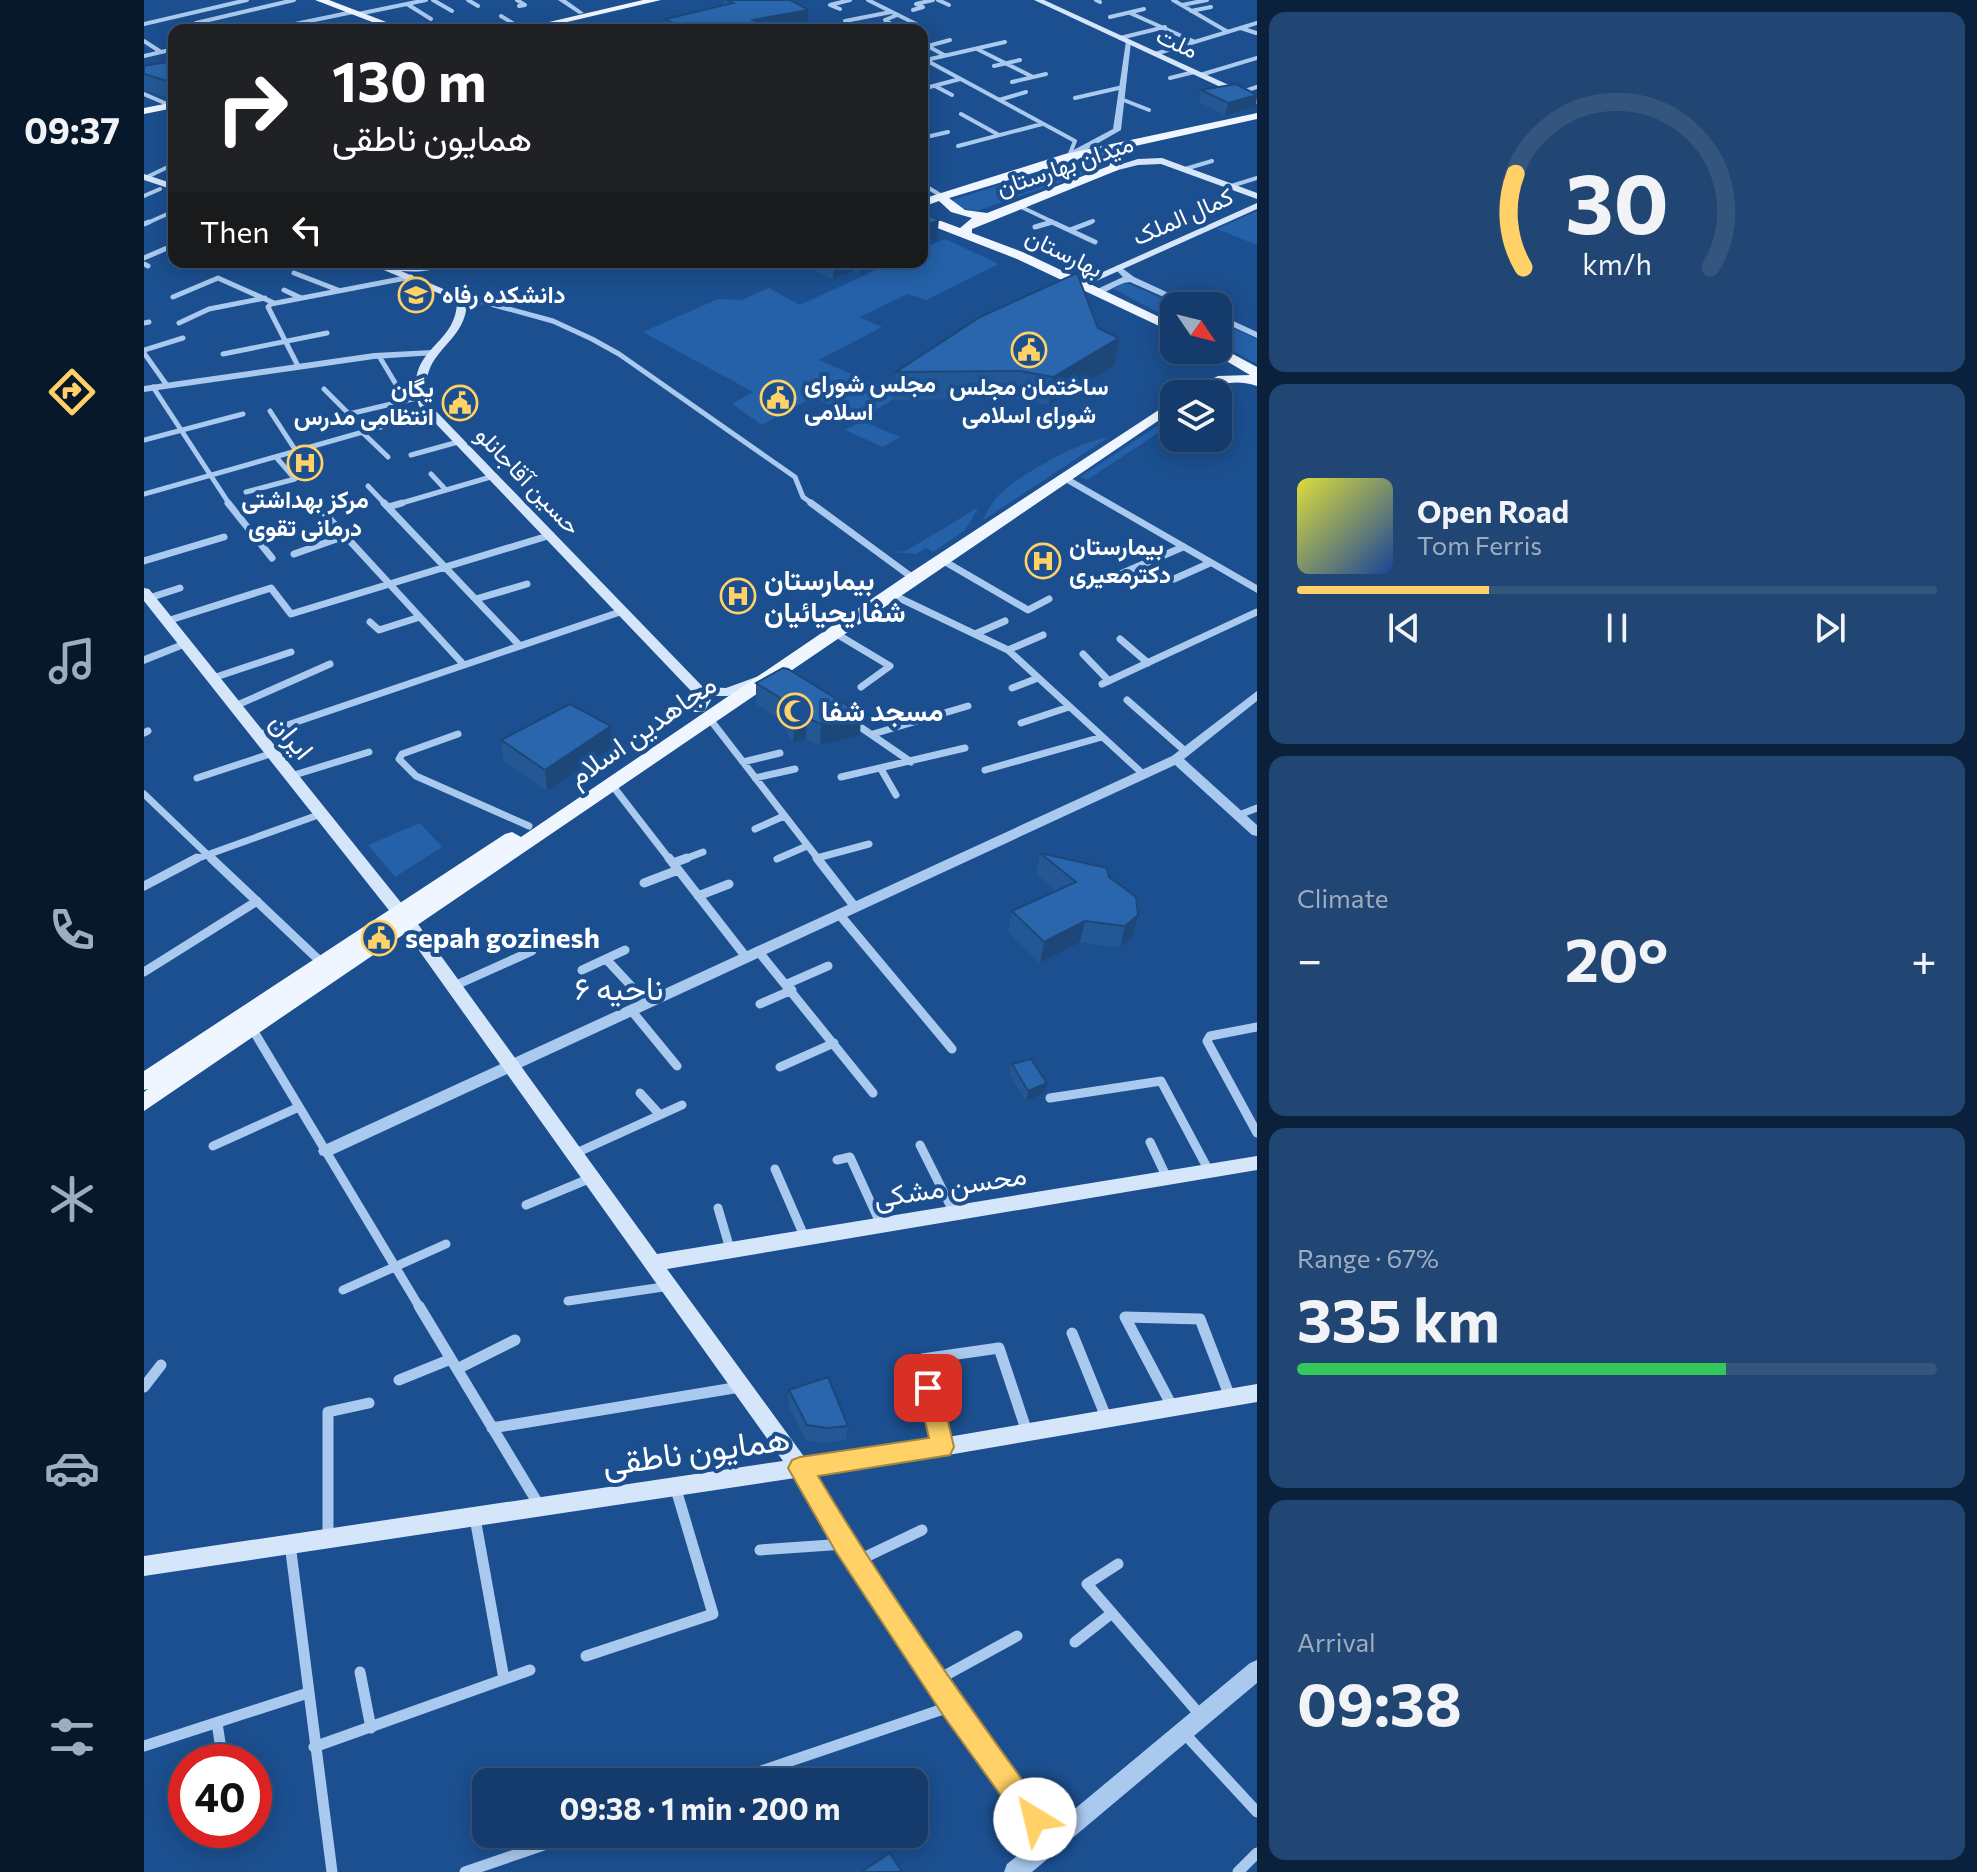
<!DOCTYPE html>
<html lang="en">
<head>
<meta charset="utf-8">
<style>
	:root { --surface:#143b6b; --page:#214673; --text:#f1f3f6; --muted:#9dadc1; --line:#33557e; --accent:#ffd166 }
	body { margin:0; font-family:Commissioner,Vazirmatn,sans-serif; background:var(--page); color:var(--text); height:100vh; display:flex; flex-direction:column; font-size:30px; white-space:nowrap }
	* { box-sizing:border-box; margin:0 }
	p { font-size:26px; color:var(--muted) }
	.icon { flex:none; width:44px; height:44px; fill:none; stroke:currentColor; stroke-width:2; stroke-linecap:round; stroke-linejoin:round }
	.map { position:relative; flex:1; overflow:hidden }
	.sheet { display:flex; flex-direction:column; gap:12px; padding:12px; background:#0b203b; width:720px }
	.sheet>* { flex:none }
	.top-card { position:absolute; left:24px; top:24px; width:760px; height:244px; border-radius:16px; box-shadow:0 4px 20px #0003,0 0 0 2px var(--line); background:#202124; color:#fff; overflow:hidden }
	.needle { width:52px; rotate:125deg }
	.buttons { position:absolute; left:1016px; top:292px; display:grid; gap:16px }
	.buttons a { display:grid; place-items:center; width:72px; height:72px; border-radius:16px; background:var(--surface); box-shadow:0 4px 20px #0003,0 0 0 2px var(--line); font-size:40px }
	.speed { position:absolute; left:24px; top:1744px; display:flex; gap:16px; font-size:40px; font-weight:700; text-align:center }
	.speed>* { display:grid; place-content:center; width:104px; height:104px; border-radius:50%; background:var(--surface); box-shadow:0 4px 20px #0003,0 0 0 2px var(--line); line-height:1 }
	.speed .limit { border:12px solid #d22; background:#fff; color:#111 }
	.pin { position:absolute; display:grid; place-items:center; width:68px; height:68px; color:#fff; margin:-34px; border-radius:16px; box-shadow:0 4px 12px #0006 }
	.me { position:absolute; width:88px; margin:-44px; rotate:324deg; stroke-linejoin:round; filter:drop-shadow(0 0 6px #0008) }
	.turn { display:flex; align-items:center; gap:28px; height:168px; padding:0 32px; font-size:36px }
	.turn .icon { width:104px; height:104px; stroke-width:2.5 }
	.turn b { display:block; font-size:56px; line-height:68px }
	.then { display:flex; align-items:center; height:76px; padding:0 32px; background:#0003; gap:16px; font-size:30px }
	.big { font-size:60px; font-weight:700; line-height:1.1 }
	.sheet .widget { flex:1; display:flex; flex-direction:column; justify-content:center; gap:12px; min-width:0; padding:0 28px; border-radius:16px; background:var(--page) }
	.sheet .dial { align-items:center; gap:0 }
	.dial svg { height:208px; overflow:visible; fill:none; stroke:var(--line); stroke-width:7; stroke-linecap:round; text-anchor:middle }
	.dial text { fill:var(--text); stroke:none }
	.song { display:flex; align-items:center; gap:24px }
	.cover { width:96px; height:96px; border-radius:12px; background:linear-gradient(135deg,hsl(60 70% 55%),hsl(220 70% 35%)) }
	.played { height:8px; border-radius:4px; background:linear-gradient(90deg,var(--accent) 30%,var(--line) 30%) }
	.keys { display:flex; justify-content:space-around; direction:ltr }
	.heat { display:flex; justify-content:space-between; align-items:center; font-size:44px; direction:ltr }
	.charge { height:12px; border-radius:6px; background:linear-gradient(90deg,#34c759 67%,var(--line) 0) }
	.trip { position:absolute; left:328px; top:1768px; width:456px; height:80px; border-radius:16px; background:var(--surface); box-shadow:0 4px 20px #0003,0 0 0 2px var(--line); font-weight:700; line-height:80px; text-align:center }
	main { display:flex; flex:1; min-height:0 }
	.dock { display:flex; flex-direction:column; width:144px; justify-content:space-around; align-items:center; background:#08182b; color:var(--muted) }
	.dock .icon { width:56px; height:56px }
	.dock .selected { color:var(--accent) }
	.dock b { font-size:36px; color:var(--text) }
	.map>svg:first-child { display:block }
</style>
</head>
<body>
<main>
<nav class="dock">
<b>09:37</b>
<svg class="icon selected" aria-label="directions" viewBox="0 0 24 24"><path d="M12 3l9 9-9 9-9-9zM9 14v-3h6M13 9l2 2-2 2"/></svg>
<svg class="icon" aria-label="music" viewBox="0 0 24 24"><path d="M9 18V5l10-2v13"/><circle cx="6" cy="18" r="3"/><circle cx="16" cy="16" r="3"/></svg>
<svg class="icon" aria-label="phone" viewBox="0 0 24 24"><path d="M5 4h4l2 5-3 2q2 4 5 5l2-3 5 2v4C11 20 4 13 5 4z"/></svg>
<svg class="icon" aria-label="climate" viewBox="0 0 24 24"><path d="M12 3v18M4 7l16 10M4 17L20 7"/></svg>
<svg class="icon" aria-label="car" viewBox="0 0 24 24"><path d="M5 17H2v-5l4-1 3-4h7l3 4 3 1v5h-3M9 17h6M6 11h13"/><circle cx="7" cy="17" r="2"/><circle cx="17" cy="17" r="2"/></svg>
<svg class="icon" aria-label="filters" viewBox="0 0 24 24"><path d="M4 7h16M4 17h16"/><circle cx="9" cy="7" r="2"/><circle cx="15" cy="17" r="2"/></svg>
</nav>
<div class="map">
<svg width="1113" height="1872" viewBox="0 0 1113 1872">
	<rect width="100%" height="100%" fill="#1b4f8f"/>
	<path fill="#2461a8" d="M937 158 957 160 960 164 956 169 832 211 816 208 806 201Z
		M1113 211V245L1073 229Z
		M801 239 855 264 782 300 764 294 715 317 738 327 675 360 756 395 717 419 669 397 618 425 588 404 609 392 499 332 574 299 598 300 625 288 656 305 749 262H778V249Z
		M975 284H985L1036 306H1030V321L968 288Z
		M1074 322 1113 339V364L1074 343Z
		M718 421 756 437 739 447 701 430Z
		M1016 424 1023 427 943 480 936 477Z
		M965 437 838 521C843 512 848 502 855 495 878 473 934 442 965 437Z
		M835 507 821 530 789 552 782 548 772 554 749 552 762 551Z
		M276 823 298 847 251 877 224 845Z"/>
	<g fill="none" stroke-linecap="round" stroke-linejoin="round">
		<path stroke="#a9c9ee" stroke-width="4" d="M289 0 308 11
			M324 0 334 6
			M373 0 381 5 375 6
			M724 0 772 24
			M794 0 805 5
			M952 0 956 2
			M1029 0 1084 32
			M263 4 287 19
			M1038 5 1063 0
			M696 9 686 5 706 0
			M769 10 779 7 772 4 789 0
			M1047 11 1067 7
			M986 13 1051 42
			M214 14 282 0
			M753 15 741 20 756 30
			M357 16 375 27
			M966 17 1000 9
			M701 21 747 12
			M52 23 150 0
			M0 24 103 0
			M725 28 745 24
			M1097 28 1112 33
			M122 30 209 12
			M229 30 247 26
			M976 38 1021 27
			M0 41 17 52
			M778 43 800 55
			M784 46 806 40
			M833 49 889 77
			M1011 54 1113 23
			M0 56 30 49
			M778 58 931 141 925 156
			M782 60 861 42
			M850 66 876 60
			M1056 75 1113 58
			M1026 78 1050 72
			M868 82 902 74
			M791 86 808 95
			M778 89 816 79
			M1095 93 1113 87
			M0 94 30 107
			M931 98 979 87
			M977 99 1005 110
			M855 100 882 92
			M817 114 855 135
			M778 138 804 132
			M814 146 898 124
			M1041 169 1068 161
			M1 178 30 164
			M778 184 798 196
			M1087 186 1113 178
			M0 196 16 189
			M873 205 913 224
			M1 224 30 211
			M902 224 908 222
			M942 224 949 221"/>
		<path stroke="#a9c9ee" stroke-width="5" d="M908 222 951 242
			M0 224 5 222
			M891 227 908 222
			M926 230 947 222
			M0 258 30 245
			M0 264 4 266
			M150 273 194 290
			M140 290 157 298
			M317 296 409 321 448 339 475 354 651 477 659 497 670 505
			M29 297 74 278 130 303
			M0 323 5 322
			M35 323 65 309 121 298
			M0 350 39 338
			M0 353 22 384
			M79 354 183 333
			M235 356 262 401
			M154 366 124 307 127 304 267 277
			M9 387 86 505
			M180 389 205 414 277 397
			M126 411 152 451
			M218 432 244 457
			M0 440 99 414
			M267 455 314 442
			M287 474 302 490
			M224 486 242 505
			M102 492 151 479 132 457
			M0 494 286 413
			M168 500 173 505
			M251 505 350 476"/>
		<path stroke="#a9c9ee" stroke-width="7" d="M84 503 128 558
			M171 503 320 665
			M240 503 376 646
			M667 503 769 578
			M244 507 258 503
			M150 554 201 536
			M798 560 884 610 905 599
			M0 561 80 537
			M967 578 1039 547
			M1030 579 1066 563
			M747 594 864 650 999 774
			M5 598 36 588
			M332 599 383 584
			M23 621 127 588 147 614 407 535
			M226 622 235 630 276 617
			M691 633 746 666 717 687
			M831 634 861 621
			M976 639 1004 663
			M864 650 899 635
			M939 654 965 681
			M69 678 147 652
			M958 684 1113 612
			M868 688 894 678
			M983 700 1041 751
			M91 706 186 664
			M565 718 675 860
			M709 722 767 762
			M877 723 925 707
			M0 733 4 731
			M314 734 258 754 255 759 272 776 385 826
			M729 734 824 706
			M114 735 476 612
			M599 762 636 753
			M737 769 752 795
			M841 770 958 737
			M147 776 225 752
			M697 777 821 748
			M53 778 129 753
			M611 778 651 769
			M468 785 526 860
			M0 794 69 860
			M1095 815 1113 808
			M611 829 640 816
			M673 858 725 844
			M633 859 663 846
			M49 860 177 814
			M538 860 559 852"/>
		<path stroke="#a9c9ee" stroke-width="9" d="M67 858 178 963
			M525 858 602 957
			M673 858 711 907
			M529 863 543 858
			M500 883 534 870
			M0 886 53 858
			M554 896 585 884
			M695 914 808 1049
			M614 951 729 1093
			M462 959 503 1003
			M438 970 481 950
			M0 972 113 901
			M643 984 684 966
			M310 986 388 951
			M616 1004 648 990
			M487 1010 533 1066
			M1113 1027 1066 1036 1063 1041 1113 1133
			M109 1030 276 1308
			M636 1067 690 1043
			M496 1093 516 1115
			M906 1098 1017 1081 1065 1171
			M1006 1142 1023 1178
			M776 1145 810 1213
			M69 1146 155 1107
			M430 1154 538 1105
			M693 1160 706 1157 737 1225
			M631 1169 661 1238
			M382 1205 447 1178
			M574 1208 586 1249
			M199 1290 302 1244
			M424 1301 526 1286"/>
		<path stroke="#a9c9ee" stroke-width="11" d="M275 1306 395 1505
			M928 1333 962 1417
			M313 1369 371 1340
			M255 1380 307 1359
			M0 1387 17 1365
			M1029 1408 981 1317 1056 1319 1086 1397
			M348 1428 596 1387
			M798 1446 778 1359 855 1348 883 1432
			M331 1518 360 1679
			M184 1537V1412L225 1403
			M146 1544 188 1872
			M616 1550 701 1544
			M713 1561 778 1530
			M974 1564 943 1584 1057 1716
			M931 1642 968 1613
			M442 1656 569 1614 531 1486
			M216 1672 227 1728
			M793 1680 873 1636
			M73 1723 79 1762
			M1040 1733 1113 1812
			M0 1746 164 1693
			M170 1747 386 1670
			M585 1782 808 1706
			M321 1872 432 1834
			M1094 1872 1113 1853"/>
		<path fill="#a9c9ee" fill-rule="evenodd" d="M414 0H422L440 13 435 14Z
			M982 41 987 42 977 130 928 158H922V154L969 129Z
			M974 265 990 277 1053 306H1040L986 282C972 283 962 295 949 295V291L979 277 970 268Z
			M1074 314 1113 332V338L1074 320Z
			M288 350 291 351V355L230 359 0 392V386L230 353Z
			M920 474 1113 585V593L916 479 915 477Z
			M41 640 45 642V646L0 664V656Z
			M1113 691V701L1040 759 1113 825V836L1108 835 1031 765 188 1155 182 1157 176 1155 174 1151 176 1147 1028 756Z
			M656 1460 662 1462 752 1605 909 1827 1106 1663 1113 1660V1683L888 1872H860L863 1864 893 1840C807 1721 725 1600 650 1474L647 1468 650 1462Z"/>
		<path fill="#d6e6fa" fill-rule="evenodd" d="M890 0H900L1113 98V104Z
			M1018 158 1113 193V199L1017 164 994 165 970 171 965 168 994 159Z
			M0 174 30 184V190L0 180Z
			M1113 203V209L941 286 932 284Z
			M221 262H235L251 269 256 265 298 263 299 265C287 272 271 272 257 271L323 299C324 348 269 349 286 405L559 687 582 688 615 676 622 680 620 683 584 696H564L567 700 560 712H550L548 709 553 700 549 693 275 406C258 347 313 348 313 301Z
			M0 588 5 589 271 920 513 1254 1113 1156V1170L523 1269 661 1458 798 1438 1113 1384V1402L798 1456 0 1576V1556L639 1461 259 928 0 601Z"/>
		<path fill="#f0f6ff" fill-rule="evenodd" d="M171 0H185L263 30H249Z
			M499 0H517L389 30H371Z
			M30 102V108L0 114V108Z
			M1113 113V119L964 152 979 161 974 170 828 229V233L881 253 1030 324V333L873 259 778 222V214L816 228 828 218 807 212 795 201 778 207V199L794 194 921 154ZM945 156 967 162 965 166 843 213 821 210 805 198Z
			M1074 346 1113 367V386C1077 375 1071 394 1039 394L1074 376 1106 375 1069 353 1067 350H1074Z
			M1030 400V410L0 1111V1092L4 1089 0 1090V1071L361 834 368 832 377 837 763 575Z"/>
	</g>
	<path fill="#245895" d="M580 0H646L664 10V25L638 30H522V19L580 5Z
		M30 58V99L0 90V66L28 61Z
		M1057 90 1113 94 1112 107 1081 115 1055 102Z
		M660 262H734V266L716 274 710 271 689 279 660 266Z
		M954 328 970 366 905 405 872 399 749 400 752 372Z
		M612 683 716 735 676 745 662 739 649 742 634 718 612 704Z
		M467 726 468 747 403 791 359 761 357 740Z
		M896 853 965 877 994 915 989 936 976 948 936 942 896 963 864 932 868 911 912 891 892 874Z
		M868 1064 900 1093 882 1101 866 1075Z
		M645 1390 704 1426 702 1440 682 1443 662 1440 644 1405Z"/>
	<path fill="#1d4779" d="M664 10V25L638 30H605L609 20Z
		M1113 95 1112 107 1081 115 1084 103Z
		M795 220 793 238 778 244V227Z
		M690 262H710V271L689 279Z
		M716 262H734V266L716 274Z
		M975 338 970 366 905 405 909 377Z
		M717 714 716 735 676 745 677 724Z
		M663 718 662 739 649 742 650 721Z
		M467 726 468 747 403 791 401 770Z
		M994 915 989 936 976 948 981 926Z
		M941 921 936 942 896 963 900 942Z
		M903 1083 900 1093 882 1101 884 1091Z"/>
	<path fill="#2a66ad" stroke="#1d4779" stroke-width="2" d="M583 0H646L664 10 609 20 621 26 605 30H540L522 19 589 3Z
		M30 58V83L0 74V66L28 61Z
		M1092 84 1113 95 1084 103 1057 90Z
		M778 212 795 220 778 227Z
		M933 273 954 328 975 338 909 377 876 371 752 372 836 317Z
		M639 668 644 669 717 714 677 724 663 718 650 721 635 697 612 683Z
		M426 704 467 726 401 770 357 740Z
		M896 853 963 868 965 877 992 897 994 915 981 926 941 921 900 942 868 911 932 882Z
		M887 1059 903 1083 884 1091 868 1064Z
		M684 1377 704 1426 683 1428 663 1425 645 1390Z
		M746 1853 758 1872H717Z"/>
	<path fill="#ffd166" stroke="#a68842" stroke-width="2" d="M784 1378 792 1381 796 1388 810 1447 806 1455 674 1476C743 1592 821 1701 900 1810L904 1819 900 1829 891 1833 881 1829 799 1715 692 1552 644 1468 648 1460 656 1457 785 1438 773 1388 776 1381Z"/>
	<defs>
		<g id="university-ring" transform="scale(1.8)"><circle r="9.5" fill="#1b4f8f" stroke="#ffd166" stroke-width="1.5"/><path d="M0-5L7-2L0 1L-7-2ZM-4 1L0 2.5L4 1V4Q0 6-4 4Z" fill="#ffd166"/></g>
		<g id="civic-ring" transform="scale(1.8)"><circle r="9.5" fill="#1b4f8f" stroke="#ffd166" stroke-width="1.5"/><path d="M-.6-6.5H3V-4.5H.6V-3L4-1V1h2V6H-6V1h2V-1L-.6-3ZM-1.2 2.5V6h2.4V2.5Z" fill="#ffd166"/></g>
		<g id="hospital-ring" transform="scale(1.8)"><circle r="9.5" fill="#1b4f8f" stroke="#ffd166" stroke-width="1.5"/><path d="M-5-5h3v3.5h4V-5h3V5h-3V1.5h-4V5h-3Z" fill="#ffd166"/></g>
		<g id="mosque-ring" transform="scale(1.8)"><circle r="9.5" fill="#1b4f8f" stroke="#ffd166" stroke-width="1.5"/><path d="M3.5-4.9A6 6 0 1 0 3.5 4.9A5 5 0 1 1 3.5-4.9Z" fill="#ffd166"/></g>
	</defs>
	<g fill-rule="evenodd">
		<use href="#university-ring" x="272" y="295"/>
		<use href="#civic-ring" x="885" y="350"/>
		<use href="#civic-ring" x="634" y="398"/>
		<use href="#civic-ring" x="316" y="403"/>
		<use href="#hospital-ring" x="161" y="463"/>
		<use href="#hospital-ring" x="899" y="561"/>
		<use href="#hospital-ring" x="594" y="596"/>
		<use href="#mosque-ring" x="651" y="711"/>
		<use href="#civic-ring" x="235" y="938"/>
	</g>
	<g text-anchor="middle" stroke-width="8" stroke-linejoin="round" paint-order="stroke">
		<g font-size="24" fill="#fff" stroke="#1b4f8f">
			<text transform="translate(1033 43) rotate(25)" y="8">ملت</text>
			<text transform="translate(921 166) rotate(-19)" y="8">میدان بهارستان</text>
			<text transform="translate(1039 217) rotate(-24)" y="8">کمال الملک</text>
			<text transform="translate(920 253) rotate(26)" y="8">بهارستان</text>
			<text transform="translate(384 481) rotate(46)" y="8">حسین آقاجانلو</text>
		</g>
		<g font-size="24" font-weight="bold" fill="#fff" stroke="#1b4f8f" text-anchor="start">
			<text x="298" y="303">دانشکده رفاه</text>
			<text x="660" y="392">مجلس شورای<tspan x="660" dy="28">اسلامی</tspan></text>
			<text x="885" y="395" text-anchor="middle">ساختمان مجلس<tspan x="885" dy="28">شورای اسلامی</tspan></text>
			<text x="290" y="397" text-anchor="end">یگان<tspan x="290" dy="28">انتظامی مدرس</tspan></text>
			<text x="161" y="508" text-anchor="middle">مرکز بهداشتی<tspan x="161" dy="28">درمانی تقوی</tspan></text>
			<text x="925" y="555">بیمارستان<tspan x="925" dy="28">دکترمعیری</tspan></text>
		</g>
		<g font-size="28" font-weight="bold" fill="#fff" stroke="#1b4f8f" text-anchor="start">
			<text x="620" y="590">بیمارستان<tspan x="620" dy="32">شفا یحیائیان</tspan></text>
			<text x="677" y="721">مسجد شفا</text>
			<text x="261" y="948">sepah gozinesh</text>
		</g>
		<g font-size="28" fill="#fff" stroke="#1b4f8f">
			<text transform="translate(498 730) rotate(-35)" y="10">مجاهدین اسلام</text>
			<text transform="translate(148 736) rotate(51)" y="10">ایران</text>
			<text transform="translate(806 1186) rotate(-9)" y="10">محسن مشکی</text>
		</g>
		<g font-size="32" fill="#fff" stroke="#1b4f8f">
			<text x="475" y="1000">ناحیه ۶</text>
		</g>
		<g font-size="34" fill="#fff" stroke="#1b4f8f">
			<text transform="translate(552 1451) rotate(-8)" y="12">همایون ناطقی</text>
		</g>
	</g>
</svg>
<div class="buttons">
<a><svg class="needle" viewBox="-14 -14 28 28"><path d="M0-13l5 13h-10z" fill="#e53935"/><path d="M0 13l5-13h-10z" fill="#9dadc1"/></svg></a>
<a><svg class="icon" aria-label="layers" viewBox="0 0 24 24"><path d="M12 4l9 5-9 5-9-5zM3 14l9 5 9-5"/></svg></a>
</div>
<div class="speed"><div class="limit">40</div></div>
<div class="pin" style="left:784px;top:1388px;background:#d93025"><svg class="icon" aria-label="arrive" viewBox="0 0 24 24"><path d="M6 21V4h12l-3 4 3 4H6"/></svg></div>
<svg class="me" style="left:891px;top:1819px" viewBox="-20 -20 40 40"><circle r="19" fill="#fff"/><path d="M0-13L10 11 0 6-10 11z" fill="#ffd166"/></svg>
<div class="trip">09:38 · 1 min · 200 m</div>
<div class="top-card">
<div class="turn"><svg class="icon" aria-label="right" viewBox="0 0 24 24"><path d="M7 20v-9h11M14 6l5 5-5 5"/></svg><div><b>130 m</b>همایون ناطقی</div></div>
<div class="then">Then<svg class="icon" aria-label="left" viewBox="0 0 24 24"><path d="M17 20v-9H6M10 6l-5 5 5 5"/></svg></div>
</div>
</div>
<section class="sheet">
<div class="widget dial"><svg viewBox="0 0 100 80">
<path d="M14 69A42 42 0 1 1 86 69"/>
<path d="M14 69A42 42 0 0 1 11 33" stroke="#ffd166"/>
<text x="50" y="56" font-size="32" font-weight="700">30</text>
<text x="50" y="72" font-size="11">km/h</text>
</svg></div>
<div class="widget">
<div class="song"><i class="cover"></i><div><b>Open Road</b><p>Tom Ferris</p></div></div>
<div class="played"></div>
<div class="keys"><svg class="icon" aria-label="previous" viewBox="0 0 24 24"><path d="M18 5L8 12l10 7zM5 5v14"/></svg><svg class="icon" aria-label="pause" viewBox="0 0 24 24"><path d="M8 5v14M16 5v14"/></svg><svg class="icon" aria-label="next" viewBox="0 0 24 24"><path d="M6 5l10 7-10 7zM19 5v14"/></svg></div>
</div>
<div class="widget"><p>Climate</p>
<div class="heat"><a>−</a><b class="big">20°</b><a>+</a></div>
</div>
<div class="widget"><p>Range · 67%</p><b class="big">335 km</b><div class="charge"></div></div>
<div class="widget"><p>Arrival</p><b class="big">09:38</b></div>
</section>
</main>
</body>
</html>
